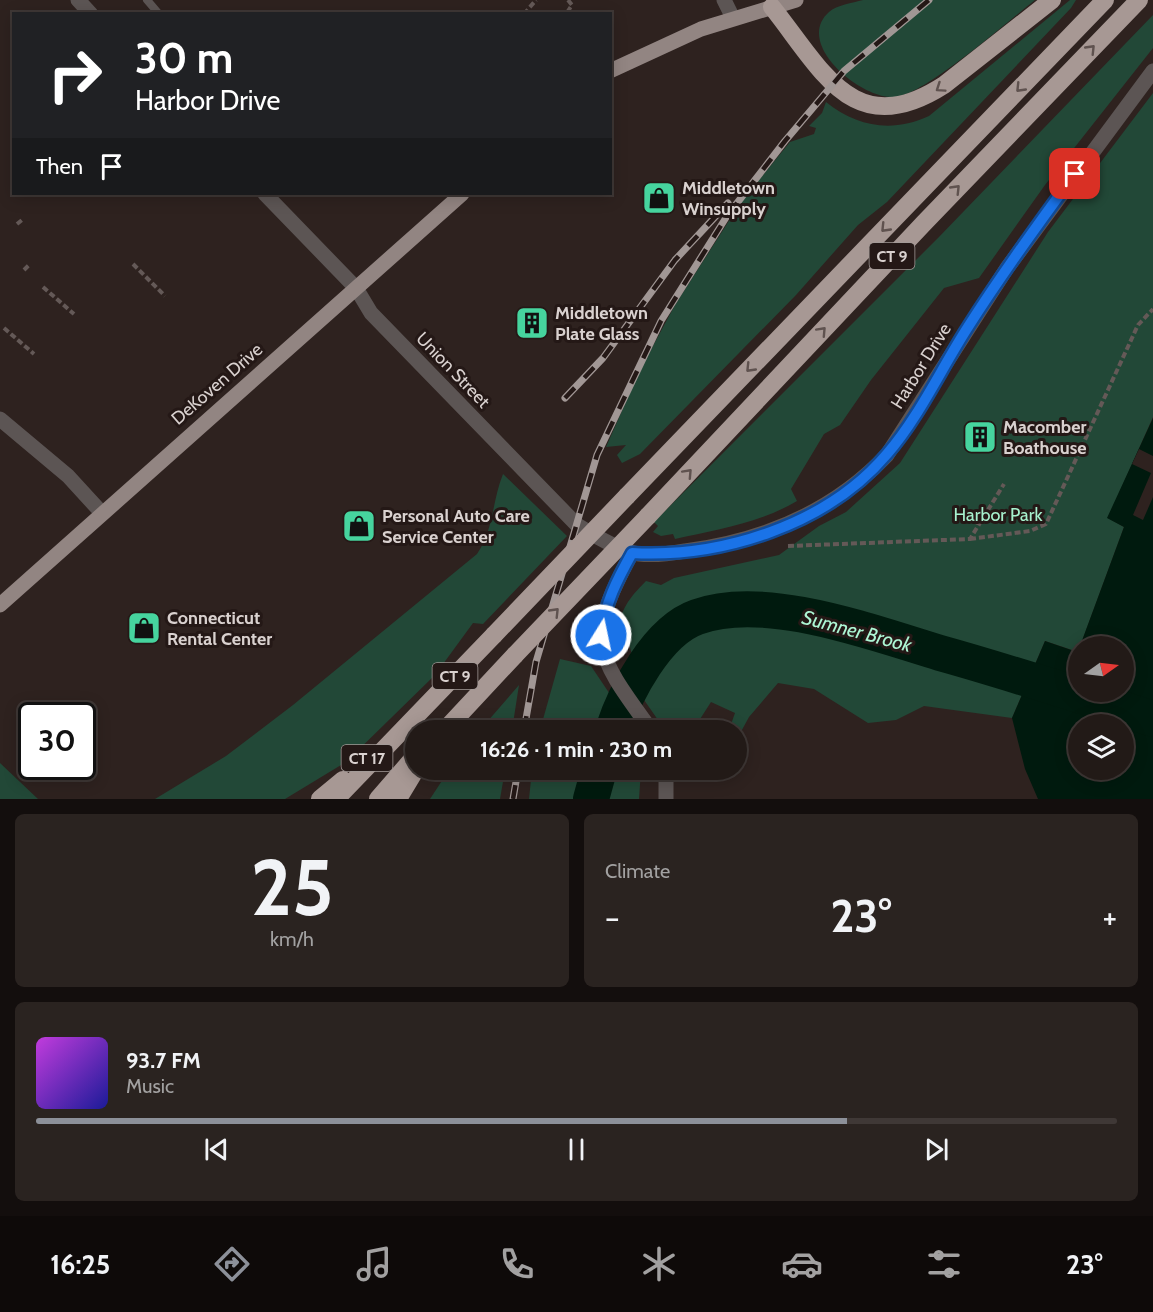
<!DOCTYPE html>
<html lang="en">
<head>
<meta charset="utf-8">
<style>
	:root { --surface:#221a17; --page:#2a2320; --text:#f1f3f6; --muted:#a2a1a1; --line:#3f3836; --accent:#8c9099 }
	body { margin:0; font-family:Cabin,sans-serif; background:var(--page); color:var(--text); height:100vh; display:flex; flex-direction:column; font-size:22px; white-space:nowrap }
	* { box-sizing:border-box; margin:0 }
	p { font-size:20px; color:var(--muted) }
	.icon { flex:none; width:33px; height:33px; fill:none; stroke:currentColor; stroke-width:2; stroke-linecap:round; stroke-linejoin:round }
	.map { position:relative; height:799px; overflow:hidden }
	.details { display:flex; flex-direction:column; gap:15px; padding:15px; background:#130e0d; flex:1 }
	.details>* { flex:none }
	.hud { position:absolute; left:12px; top:12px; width:600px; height:183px; border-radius:0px; box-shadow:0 3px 15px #0003,0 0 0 2px var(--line); background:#202124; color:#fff; overflow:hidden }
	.needle { width:39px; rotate:76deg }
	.buttons { position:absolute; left:1068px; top:636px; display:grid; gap:12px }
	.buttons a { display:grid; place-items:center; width:66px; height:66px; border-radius:50%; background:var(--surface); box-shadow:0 3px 15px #0003,0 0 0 2px var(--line); font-size:30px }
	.speed { position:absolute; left:18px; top:702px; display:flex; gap:12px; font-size:30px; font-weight:700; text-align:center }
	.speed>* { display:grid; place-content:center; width:78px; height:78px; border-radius:50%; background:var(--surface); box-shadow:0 3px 15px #0003,0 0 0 2px var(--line); line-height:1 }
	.speed .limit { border:3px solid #111; border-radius:9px; background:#fff; color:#111 }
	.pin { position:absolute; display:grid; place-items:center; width:51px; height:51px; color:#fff; margin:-26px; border-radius:12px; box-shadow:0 3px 9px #0006 }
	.me { position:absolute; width:66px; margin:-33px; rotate:10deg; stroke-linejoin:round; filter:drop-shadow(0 0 4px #0008) }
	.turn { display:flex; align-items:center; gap:21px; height:126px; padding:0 24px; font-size:27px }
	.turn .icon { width:78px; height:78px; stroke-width:2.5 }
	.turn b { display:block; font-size:42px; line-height:51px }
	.then { display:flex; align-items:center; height:57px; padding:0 24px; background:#0003; gap:12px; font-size:22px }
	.big { font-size:45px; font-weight:700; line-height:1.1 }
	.details .card { flex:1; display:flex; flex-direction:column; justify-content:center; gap:9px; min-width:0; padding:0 21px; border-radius:9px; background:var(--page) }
	.details .dial { align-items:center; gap:0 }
	.dial b { font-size:78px; line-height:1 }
	.song { display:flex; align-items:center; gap:18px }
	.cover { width:72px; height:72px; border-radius:9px; background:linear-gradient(135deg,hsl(290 70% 55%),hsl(240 70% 35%)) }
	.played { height:6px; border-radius:3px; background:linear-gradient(90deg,var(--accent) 75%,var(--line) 75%) }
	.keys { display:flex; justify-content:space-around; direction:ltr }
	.heat { display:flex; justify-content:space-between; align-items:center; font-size:33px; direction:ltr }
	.details .tiles { flex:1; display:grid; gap:15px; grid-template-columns:1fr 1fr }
	.card:last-child { grid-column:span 2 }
	.trip { position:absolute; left:405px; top:720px; width:342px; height:60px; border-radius:30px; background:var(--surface); box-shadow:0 3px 15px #0003,0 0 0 2px var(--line); font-weight:700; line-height:60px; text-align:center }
	.tab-bar { display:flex; height:96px; justify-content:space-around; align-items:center; background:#0e0a09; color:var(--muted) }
	.tab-bar .icon { width:42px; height:42px }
	.tab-bar .on { color:var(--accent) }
	.tab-bar b { font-size:27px; color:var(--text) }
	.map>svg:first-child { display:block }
</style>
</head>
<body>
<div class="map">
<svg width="1153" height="799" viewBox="0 0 1153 799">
	<rect width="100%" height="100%" fill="#2e221f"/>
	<path fill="#224837" d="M863 0H1035C1007 22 927 93 896 97 863 101 793 44 829 12 837 5 852 3 863 0Z
		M1070 0H1076L1071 8 887 202 858 225 796 295 640 454 622 463 617 455 626 445 606 447 640 370 675 305 741 202 790 142 814 134 816 128 809 126 822 113 826 102C857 127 892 133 929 116Z
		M1153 15V48L1045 185 979 278 944 288 871 380 840 425 824 434 791 489 797 501C760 523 716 530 675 539L673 534 661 536 653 532 658 526 654 522 938 238Z
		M1153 93V417L1108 518 1124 527 1078 652 1045 641 1012 718 924 706 896 720 868 723 814 689 778 683 749 717 737 739 736 730H729L735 713 711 702 693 730H665L642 697 629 643 617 634C620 610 629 598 646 581L661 585 674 578 779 555 819 526 846 512 900 463 1048 232Z
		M503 474 567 536 483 624 473 623 435 675 346 762 285 799H155L226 756 293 705 477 554C494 529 492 501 503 474Z
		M560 659 591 666 634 730H540Z
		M519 685 512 730H480Z
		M0 763 38 799H0Z
		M449 770H505L500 799H430Z
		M532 770H641L639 799H529Z"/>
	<path fill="#001a0e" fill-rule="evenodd" d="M1153 418V799H1038L1025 769 1012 718 1045 641 1077 652 1078 650V692H1124V646H1080L1124 527 1107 518ZM1078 724H1124V770H1078Z"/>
	<path fill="#2e221f" d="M1139 449 1153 456V497L1143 520 1133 515 1151 473 1132 464Z"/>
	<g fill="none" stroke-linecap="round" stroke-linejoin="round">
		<path stroke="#001a0e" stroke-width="36" d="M613 730C625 693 657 631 697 617 765 592 873 633 940 653 1012 673 1082 696 1153 719
			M591 799 599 770"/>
		<path stroke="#645957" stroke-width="4" stroke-dasharray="6 3" stroke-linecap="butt" d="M568 0 572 5 568 11 571 14
			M524 14 536 0
			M17 224 22 220
			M133 264 165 296
			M24 270 29 265
			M43 287 74 314
			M4 328 34 354
			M965 516 981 525
			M970 539 1030 531 1046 524 1138 325 1153 309
			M788 546 970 539 1004 484"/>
		<path stroke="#5c5554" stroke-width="8" d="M147 0 159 14"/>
		<path stroke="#5c5554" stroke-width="15" d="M724 0 733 18
			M356 288 371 313 577 525C594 535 611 546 630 552 646 557 668 554 685 551 762 541 833 512 887 455L1007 268 1153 71
			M0 419 68 476 101 512
			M632 553C584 641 595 653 651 730
			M666 799V770"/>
		<path stroke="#5c5554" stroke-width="15" d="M78 0 91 14
			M265 194 356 288"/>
		<path stroke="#928582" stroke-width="15" d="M610 71 701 29 796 0
			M0 605 462 194"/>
		<path stroke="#a79894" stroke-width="18" d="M772 7C823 71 854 143 944 85L1052 0
			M627 496 1105 0
			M648 516 924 223 1139 0
			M445 730 515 655
			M320 799 343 780
			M336 799 494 635
			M378 799 416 755
			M398 799 416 769"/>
		<g stroke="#a19795" stroke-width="7">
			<path id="rail" d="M565 398 603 358 675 260 728 203
				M524 730 536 662 597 455 661 321 727 216 785 141 844 71 929 0
				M513 799 518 770"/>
		</g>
		<use href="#rail" stroke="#241816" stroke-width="4.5" stroke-dasharray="14" stroke-linecap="butt"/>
		<path stroke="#a79894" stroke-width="18" d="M494 635 627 496
			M515 655 648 516"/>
	</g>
	<defs><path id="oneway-chevron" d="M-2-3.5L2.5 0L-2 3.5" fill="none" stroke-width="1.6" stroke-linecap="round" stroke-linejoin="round" transform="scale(1.5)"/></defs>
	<g stroke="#5f524f">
		<use href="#oneway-chevron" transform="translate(1091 49) rotate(-46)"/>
		<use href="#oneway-chevron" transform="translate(940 88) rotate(146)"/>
		<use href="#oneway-chevron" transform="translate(1020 88) rotate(134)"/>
		<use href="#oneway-chevron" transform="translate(956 189) rotate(-46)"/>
		<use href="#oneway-chevron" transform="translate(885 228) rotate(134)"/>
		<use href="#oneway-chevron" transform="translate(822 331) rotate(-47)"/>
		<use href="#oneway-chevron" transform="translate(750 368) rotate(134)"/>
		<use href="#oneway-chevron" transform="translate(688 473) rotate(-47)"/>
		<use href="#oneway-chevron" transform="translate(555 612) rotate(-46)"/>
	</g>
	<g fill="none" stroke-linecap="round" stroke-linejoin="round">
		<g stroke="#114b97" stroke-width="15">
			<path id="route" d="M601 635C605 603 617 580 632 553 722 558 827 525 887 454 919 417 941 369 968 327 1001 275 1038 224 1075 174"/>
		</g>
		<use href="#route" stroke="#1a73e8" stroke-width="10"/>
	</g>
	<defs>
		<g id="shop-square" transform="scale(1.725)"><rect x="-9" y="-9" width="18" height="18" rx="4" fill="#46d49e" stroke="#241816"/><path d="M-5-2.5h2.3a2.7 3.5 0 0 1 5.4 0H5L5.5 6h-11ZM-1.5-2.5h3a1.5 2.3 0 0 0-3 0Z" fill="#111"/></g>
		<g id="building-square" transform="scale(1.725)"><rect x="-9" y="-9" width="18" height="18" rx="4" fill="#46d49e" stroke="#241816"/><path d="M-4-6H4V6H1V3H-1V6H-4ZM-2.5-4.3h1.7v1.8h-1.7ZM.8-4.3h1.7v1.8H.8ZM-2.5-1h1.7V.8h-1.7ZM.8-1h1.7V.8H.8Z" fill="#111"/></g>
	</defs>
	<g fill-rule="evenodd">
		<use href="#shop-square" x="659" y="198"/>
		<use href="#building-square" x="532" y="323"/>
		<use href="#building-square" x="980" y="437"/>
		<use href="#shop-square" x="359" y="526"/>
		<use href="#shop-square" x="144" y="628"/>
	</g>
	<g text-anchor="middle" stroke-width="6" stroke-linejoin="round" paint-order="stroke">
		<g fill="#241816" stroke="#a39a98" stroke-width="1.5">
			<rect x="869.5" y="243" width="45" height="26" rx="4.5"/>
			<rect x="432.5" y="663" width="45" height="26" rx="4.5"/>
			<rect x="341.5" y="745" width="51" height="26" rx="4.5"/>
		</g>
		<g font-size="16" font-weight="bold" fill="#d9d1cf">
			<text x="892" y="262">CT 9</text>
			<text x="455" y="682">CT 9</text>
			<text x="367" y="764">CT 17</text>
		</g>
		<g font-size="18" font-weight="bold" fill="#d9d1cf" stroke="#241816" text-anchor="start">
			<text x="682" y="194">Middletown<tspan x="682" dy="21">Winsupply</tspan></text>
			<text x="555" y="319">Middletown<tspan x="555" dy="21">Plate Glass</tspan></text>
			<text x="1003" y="433">Macomber<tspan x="1003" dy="21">Boathouse</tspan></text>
			<text x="382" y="522">Personal Auto Care<tspan x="382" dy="21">Service Center</tspan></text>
			<text x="167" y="624">Connecticut<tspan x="167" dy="21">Rental Center</tspan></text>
		</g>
		<g font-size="18" fill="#d9d1cf" stroke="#241816">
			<text transform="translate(921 366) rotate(-58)" y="6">Harbor Drive</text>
			<text transform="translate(453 370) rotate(46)" y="6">Union Street</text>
			<text transform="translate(217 384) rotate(-41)" y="6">DeKoven Drive</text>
		</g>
		<g font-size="18" fill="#a7f1ce" stroke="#241816">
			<text x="998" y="521">Harbor Park</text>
		</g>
		<g font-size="20" font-style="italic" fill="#adf6d4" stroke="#241816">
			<text transform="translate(857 631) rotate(15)" y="7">Sumner Brook</text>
		</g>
	</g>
</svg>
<div class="buttons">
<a><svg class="needle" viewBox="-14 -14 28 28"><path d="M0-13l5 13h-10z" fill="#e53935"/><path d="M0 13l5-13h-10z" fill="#a2a1a1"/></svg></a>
<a><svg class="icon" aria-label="layers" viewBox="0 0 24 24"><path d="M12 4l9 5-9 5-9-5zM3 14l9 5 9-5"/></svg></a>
</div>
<div class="speed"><div class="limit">30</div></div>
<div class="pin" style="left:1075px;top:174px;background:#d93025"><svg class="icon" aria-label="arrive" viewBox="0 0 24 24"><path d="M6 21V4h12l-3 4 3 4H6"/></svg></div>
<svg class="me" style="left:601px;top:635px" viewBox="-20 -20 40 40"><circle r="17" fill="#1a73e8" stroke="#fff" stroke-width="3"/><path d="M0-11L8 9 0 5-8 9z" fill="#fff"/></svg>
<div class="trip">16:26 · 1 min · 230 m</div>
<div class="hud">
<div class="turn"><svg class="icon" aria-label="right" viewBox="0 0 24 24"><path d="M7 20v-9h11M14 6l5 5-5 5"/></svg><div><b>30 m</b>Harbor Drive</div></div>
<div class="then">Then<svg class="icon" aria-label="arrive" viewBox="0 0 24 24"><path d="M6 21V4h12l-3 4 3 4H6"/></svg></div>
</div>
</div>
<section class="details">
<div class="tiles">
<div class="card dial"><b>25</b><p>km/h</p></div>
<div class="card"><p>Climate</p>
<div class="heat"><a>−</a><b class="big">23°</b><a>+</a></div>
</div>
<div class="card">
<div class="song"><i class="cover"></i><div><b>93.7 FM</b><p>Music</p></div></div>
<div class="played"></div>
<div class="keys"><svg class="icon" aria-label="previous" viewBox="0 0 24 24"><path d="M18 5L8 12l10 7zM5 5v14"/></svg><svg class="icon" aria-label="pause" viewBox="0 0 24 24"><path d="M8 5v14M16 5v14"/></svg><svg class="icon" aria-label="next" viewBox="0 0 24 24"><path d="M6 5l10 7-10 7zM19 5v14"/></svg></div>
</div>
</div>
</section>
<nav class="tab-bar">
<b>16:25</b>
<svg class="icon on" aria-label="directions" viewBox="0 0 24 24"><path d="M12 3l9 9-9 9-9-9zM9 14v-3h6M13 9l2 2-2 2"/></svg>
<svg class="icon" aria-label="music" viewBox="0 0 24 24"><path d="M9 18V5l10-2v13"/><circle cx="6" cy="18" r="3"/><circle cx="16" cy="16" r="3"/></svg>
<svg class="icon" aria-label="phone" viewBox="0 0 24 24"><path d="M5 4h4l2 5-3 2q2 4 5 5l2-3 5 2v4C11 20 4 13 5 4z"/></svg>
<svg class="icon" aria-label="climate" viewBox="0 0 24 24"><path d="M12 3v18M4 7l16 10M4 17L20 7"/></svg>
<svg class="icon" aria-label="car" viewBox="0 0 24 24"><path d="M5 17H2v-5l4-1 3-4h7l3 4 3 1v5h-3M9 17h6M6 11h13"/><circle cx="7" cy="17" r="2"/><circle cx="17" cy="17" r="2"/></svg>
<svg class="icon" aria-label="filters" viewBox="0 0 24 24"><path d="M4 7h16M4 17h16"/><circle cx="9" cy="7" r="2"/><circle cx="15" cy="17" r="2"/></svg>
<b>23°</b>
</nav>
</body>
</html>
